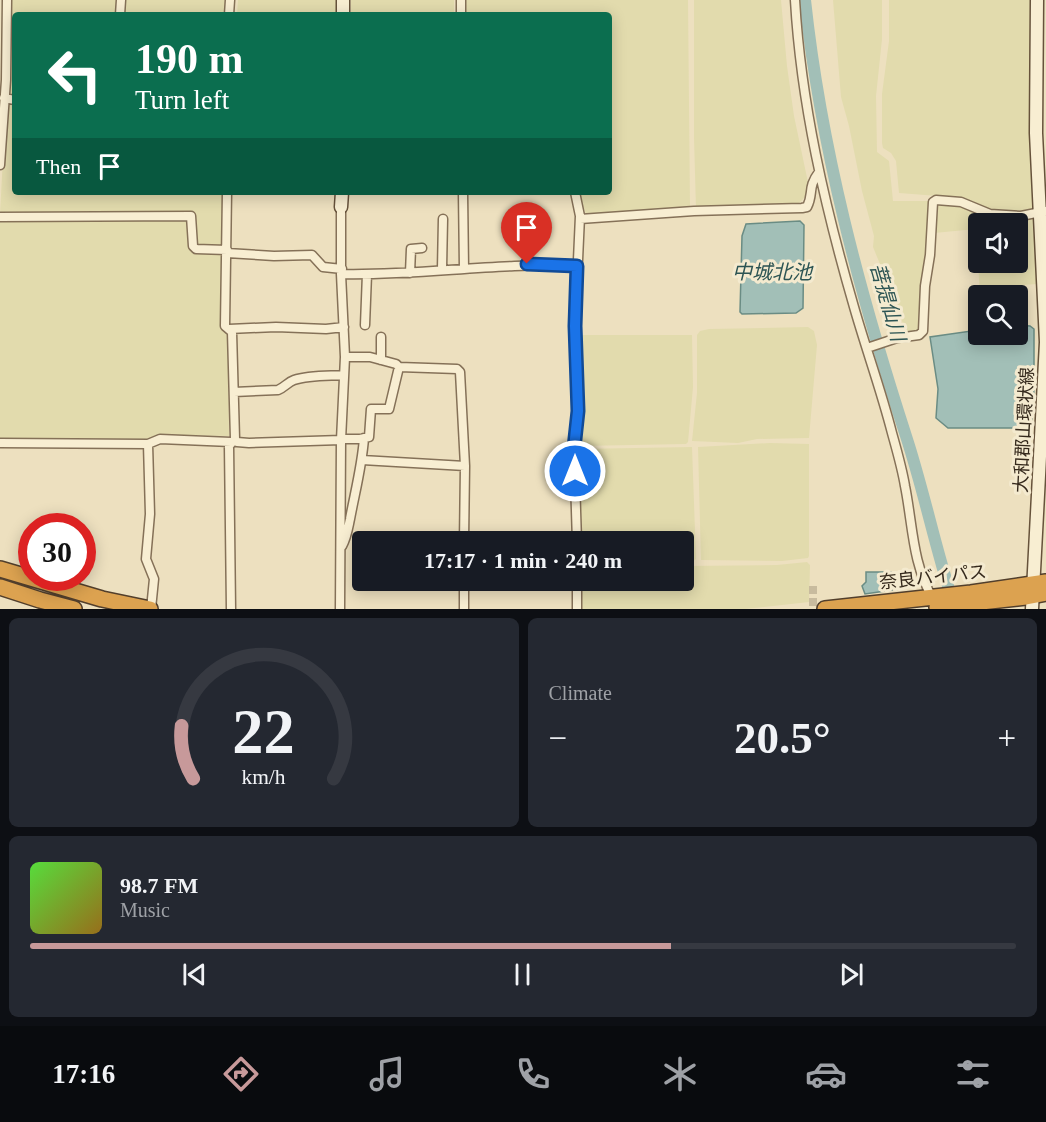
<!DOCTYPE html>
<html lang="en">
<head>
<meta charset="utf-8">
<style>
	:root { --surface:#171b24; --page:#242831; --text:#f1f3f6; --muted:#9ea1a6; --line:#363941; --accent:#c7999a }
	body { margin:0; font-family:"Times New Roman","Noto Sans JP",serif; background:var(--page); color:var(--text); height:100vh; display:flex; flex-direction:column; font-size:22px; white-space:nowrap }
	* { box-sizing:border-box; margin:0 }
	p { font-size:20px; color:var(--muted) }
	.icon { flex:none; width:33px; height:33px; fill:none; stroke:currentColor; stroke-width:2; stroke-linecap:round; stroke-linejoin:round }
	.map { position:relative; height:609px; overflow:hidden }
	.sheet { display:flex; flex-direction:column; gap:9px; padding:9px; background:#0d0f14; flex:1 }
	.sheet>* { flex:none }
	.top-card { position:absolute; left:12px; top:12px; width:600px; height:183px; border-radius:6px; box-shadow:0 3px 15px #0003; background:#0b6e4f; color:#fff; overflow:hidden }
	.controls { position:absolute; left:968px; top:213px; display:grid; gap:12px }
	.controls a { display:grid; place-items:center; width:60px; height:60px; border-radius:6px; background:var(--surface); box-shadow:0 3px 15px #0003; font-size:30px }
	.speed { position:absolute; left:18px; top:513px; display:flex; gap:12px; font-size:30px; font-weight:700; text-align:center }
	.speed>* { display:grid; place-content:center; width:78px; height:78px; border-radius:50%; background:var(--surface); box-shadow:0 3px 15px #0003; line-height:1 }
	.speed .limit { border:9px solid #d22; background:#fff; color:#111 }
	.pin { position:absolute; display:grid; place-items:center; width:51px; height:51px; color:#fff; margin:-62px -26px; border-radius:50% 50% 50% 0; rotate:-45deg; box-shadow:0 0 6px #0007 }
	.pin .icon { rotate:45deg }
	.me { position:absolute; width:66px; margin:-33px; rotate:0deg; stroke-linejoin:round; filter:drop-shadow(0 0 4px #0008) }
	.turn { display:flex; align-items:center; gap:21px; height:126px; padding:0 24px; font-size:27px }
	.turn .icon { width:78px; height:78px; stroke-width:2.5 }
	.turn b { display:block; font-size:42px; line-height:51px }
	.then { display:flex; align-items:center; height:57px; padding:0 24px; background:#0003; gap:12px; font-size:22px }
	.big { font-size:45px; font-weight:600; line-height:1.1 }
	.sheet .card { flex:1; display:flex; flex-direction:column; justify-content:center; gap:9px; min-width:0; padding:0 21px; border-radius:9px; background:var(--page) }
	.sheet .dial { align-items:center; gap:0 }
	.dial svg { height:156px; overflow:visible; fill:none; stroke:var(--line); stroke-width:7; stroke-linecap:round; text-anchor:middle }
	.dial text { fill:var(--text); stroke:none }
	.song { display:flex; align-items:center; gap:18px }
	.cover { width:72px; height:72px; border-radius:9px; background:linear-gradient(135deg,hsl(110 70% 55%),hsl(40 70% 35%)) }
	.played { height:6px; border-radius:3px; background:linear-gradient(90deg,var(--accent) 65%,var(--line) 65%) }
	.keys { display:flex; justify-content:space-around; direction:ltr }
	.heat { display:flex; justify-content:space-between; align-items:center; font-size:33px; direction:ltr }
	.sheet .tiles { flex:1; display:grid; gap:9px; grid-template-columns:1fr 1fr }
	.card:last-child { grid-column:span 2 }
	.trip { position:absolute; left:352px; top:531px; width:342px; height:60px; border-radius:6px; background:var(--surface); box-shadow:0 3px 15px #0003; font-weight:600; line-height:60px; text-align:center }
	.tab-bar { display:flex; height:96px; justify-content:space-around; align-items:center; background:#090b0e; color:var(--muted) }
	.tab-bar .icon { width:42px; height:42px }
	.tab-bar .active { color:var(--accent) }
	.tab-bar b { font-size:27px; color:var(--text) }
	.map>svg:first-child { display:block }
</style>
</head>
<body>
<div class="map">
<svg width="1046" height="609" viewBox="0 0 1046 609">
	<rect width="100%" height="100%" fill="#ede0bf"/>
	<path fill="#e2dbad" d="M10 0H118V15H15V98L7 96Z
		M123 0H227V15H123Z
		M238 0H338V15H237Z
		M351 0H454V15H351Z
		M464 0H688L690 209 586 214 581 200V192H609V15H464Z
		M694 0H781L787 66 794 116 810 192 796 206 696 209 694 138Z
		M833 0H882V39L876 96 877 152 889 161 893 201H928L930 203 926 254 921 286 920 326 917 332H905L900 313 873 247 874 236 862 191 849 126 841 97Z
		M889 0H1031L1030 160 1033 209 1023 212 990 211 982 209 973 201 964 198 899 193 896 161 891 153 883 148 882 143V94L889 41Z
		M6 101 15 102V192H226L225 248 196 247 192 215 0 214Z
		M941 203 970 207 974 213 988 217H1034L1037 284 1023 285V314H1017V296L980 295 978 263 1017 262V224H978V260L976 229 934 233 936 206Z
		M0 221H187L189 249 194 253 222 254 220 328 228 334 229 436 159 435 148 440 0 438Z
		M808 327 814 331 817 345 809 438 757 439 738 443 692 441 697 393V335L700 331 709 329Z
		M576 335H692L693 387 688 442 686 444 579 446 576 444Z
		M770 443 809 444V556L808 558 782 561 701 560 698 447Z
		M692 447 696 559 692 562H684V542L576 541V452L579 449Z
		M807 562 810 565 809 602 745 609H579L578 581 684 580V566L777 565Z"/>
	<path fill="#a2bfb7" stroke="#6a8c84" stroke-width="1.5" d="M800 221 804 225 803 308 796 313 742 314 740 312 742 236 746 224Z
		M1017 325 1030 326 1034 329V389L1031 428H948L936 418 938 389 930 337 978 330V334H1017Z
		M866 572H891L892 590 865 594 862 586 866 582Z"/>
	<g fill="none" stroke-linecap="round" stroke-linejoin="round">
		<path stroke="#a2bfb7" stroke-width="12" d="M805 0C821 149 860 294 906 436 924 491 935 547 953 602"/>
		<path stroke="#c8bb9e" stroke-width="8" stroke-dasharray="8 4" stroke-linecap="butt" d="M813 586V609"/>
		<g stroke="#857158" stroke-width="11">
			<path id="street" d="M461 0V15
				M795 0C801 104 825 207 854 307 866 349 881 390 892 433 897 451 902 468 905 486 913 526 912 563 933 599
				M120 15 121 0
				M229 15 230 0
				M4 98 15 100
				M0 165 6 80 7 0
				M227 192 225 326 232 332 235 439 229 446 231 609
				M463 192 464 269
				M575 192 580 216 575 326 578 411 574 448 577 542
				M0 217 191 216 193 246 196 249 227 250
				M580 219 694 211 802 208 807 207C814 193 807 188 819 172
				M227 253 274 256 312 255 323 267 342 269
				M442 269 443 219
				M410 273 411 249 422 248
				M341 274C420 276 498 262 577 266
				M365 325 367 274
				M229 329 276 327 326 329 344 327
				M867 348 897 338 919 335 923 331 925 286 930 255 933 202 936 200 961 202 990 214 1021 216 1046 211
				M345 357H370L396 364 399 367 457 369 460 372 465 466 464 542
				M381 360V337
				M234 392 278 390C285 387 288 382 294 380 309 375 328 376 344 375
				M235 439 237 442 249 443 341 440
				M342 439H360L369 437 371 409H389L399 367
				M0 443 148 444 160 439 231 442
				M148 444 150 514 146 559 154 579 151 609
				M362 460 465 466
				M342 546C347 537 348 528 350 519 355 492 362 466 364 438
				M340 609 341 440 345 357 341 274V207
				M464 609V580
				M577 609V580"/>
		</g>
		<g stroke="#66523b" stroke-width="15">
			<path id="secondary" d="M343 0V15
				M341 207 342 192
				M1032 609 1046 342 1036 133 1037 0"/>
		</g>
		<g stroke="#523f2c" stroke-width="18">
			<path id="highway" d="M0 569 102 599 150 609
				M0 587 40 600 74 609
				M937 607 1026 597 1046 593
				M825 609 971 593 1046 582"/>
		</g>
		<use href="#street" stroke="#f8eed2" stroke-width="8"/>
		<use href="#secondary" stroke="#f8eed2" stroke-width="12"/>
		<use href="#highway" stroke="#dca250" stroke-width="15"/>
	</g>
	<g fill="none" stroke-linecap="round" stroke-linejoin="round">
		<g stroke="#114b97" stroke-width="15">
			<path id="route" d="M527 264 577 266 575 326 578 411 574 448 575 471"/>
		</g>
		<use href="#route" stroke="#1a73e8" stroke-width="10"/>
	</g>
	<g text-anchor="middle" stroke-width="6" stroke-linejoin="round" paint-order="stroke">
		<g font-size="18" fill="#35291c" stroke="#f4eacf">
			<text transform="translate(1024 430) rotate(-87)" y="6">大和郡山環状線</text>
			<text transform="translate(933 577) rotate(-6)" y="6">奈良バイパス</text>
		</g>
		<g font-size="20" font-style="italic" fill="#2c5453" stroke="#f4eacf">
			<text x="772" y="279">中城北池</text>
			<text transform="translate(888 302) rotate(74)" y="7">菩提仙川</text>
		</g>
	</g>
</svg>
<div class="controls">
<a><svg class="icon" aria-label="sound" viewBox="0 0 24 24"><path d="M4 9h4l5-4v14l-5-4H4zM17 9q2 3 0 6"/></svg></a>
<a><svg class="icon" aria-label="search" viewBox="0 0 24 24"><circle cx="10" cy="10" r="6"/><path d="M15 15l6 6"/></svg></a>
</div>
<div class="speed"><div class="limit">30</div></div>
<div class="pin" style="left:527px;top:264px;background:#d93025"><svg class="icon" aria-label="arrive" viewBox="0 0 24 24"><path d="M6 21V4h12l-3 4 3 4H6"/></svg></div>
<svg class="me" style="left:575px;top:471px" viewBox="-20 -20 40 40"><circle r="17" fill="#1a73e8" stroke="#fff" stroke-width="3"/><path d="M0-11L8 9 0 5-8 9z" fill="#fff"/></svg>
<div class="trip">17:17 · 1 min · 240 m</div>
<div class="top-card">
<div class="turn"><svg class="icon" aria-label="left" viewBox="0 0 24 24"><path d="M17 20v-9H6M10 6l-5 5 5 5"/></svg><div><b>190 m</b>Turn left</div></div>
<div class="then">Then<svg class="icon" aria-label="arrive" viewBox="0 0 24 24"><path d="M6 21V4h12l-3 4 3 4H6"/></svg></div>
</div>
</div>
<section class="sheet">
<div class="tiles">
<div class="card dial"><svg viewBox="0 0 100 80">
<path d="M14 69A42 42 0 1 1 86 69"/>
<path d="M14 69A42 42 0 0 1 8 42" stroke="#c7999a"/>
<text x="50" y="56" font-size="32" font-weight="700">22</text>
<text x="50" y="72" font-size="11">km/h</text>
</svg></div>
<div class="card"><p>Climate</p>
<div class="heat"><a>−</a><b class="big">20.5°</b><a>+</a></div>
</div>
<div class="card">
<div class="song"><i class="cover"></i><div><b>98.7 FM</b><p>Music</p></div></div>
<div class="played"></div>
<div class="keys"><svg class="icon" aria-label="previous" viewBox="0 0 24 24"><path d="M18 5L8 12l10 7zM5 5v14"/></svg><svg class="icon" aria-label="pause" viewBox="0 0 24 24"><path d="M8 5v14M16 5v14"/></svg><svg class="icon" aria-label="next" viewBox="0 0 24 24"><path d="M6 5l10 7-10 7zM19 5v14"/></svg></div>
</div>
</div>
</section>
<nav class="tab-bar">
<b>17:16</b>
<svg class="icon active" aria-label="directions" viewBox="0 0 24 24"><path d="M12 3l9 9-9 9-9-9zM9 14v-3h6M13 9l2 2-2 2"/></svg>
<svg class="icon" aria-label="music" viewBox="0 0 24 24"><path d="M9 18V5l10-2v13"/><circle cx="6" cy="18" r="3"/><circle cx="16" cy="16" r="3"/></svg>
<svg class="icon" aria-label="phone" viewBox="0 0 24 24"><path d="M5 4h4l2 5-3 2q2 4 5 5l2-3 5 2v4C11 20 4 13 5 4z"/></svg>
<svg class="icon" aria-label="climate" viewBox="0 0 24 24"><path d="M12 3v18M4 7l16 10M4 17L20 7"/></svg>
<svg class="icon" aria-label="car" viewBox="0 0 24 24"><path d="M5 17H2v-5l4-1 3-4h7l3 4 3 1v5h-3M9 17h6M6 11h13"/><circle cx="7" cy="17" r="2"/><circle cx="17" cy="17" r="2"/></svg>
<svg class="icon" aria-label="filters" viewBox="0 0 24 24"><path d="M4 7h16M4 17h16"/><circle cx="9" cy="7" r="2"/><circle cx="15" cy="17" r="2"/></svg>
</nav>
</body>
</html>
